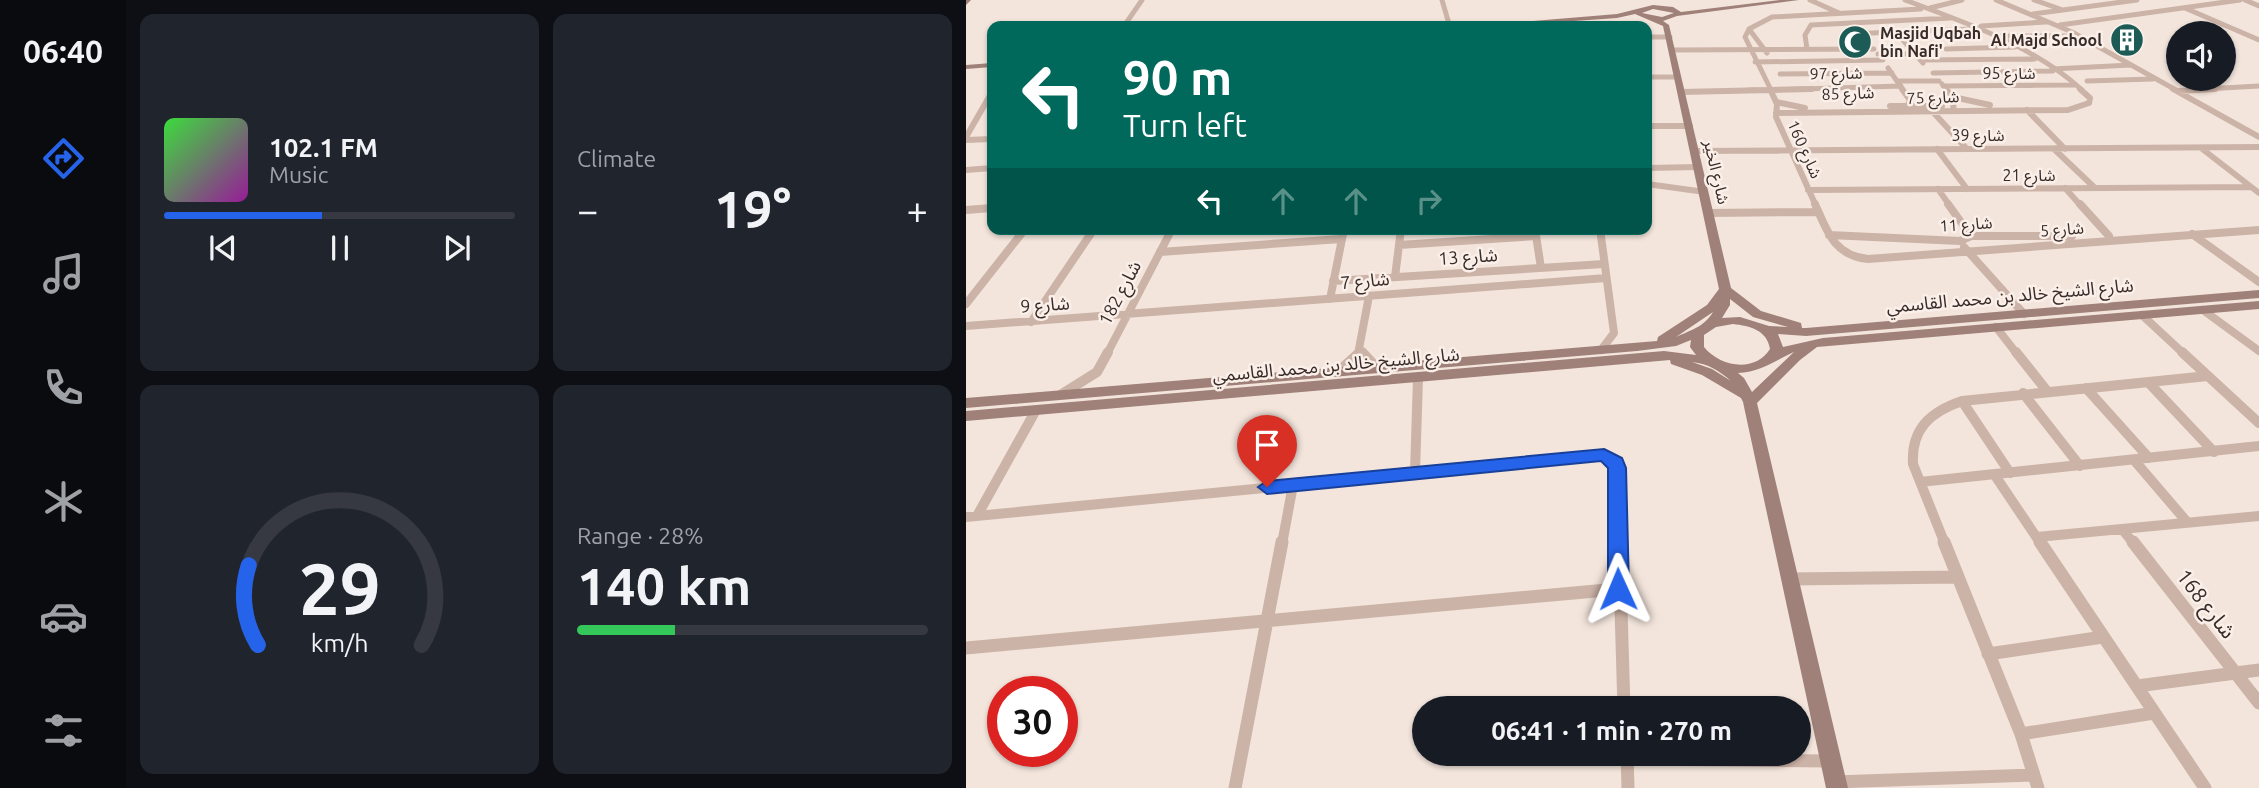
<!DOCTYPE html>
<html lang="en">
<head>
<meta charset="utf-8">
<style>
	:root { --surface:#171b24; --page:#20242c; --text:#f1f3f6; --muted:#9ea1a6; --line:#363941; --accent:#2563eb }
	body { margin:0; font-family:Ubuntu,"Noto Sans Arabic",sans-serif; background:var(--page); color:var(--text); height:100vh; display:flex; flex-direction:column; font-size:26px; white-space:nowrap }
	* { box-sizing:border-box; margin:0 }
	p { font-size:23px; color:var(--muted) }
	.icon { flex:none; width:38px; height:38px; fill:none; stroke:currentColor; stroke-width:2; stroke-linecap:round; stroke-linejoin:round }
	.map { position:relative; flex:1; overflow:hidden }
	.panel { display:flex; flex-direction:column; gap:14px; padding:14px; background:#0d0f14; width:840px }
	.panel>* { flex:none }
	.top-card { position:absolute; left:21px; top:21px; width:665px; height:214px; border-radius:14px; box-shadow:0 2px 5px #0004; background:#00695c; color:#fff; overflow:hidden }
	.tools { position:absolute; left:1200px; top:21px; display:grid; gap:14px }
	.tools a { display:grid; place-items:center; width:70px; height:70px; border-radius:50%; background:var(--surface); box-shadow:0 2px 5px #0004; font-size:35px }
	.speed { position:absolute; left:21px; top:676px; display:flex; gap:14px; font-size:35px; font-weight:700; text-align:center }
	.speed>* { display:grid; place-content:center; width:91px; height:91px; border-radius:50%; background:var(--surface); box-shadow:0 2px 5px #0004; line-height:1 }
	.speed .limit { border:10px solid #d22; background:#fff; color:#111 }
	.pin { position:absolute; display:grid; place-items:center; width:60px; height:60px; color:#fff; margin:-72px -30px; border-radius:50% 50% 50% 0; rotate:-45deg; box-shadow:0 0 7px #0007 }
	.pin .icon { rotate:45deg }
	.me { position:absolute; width:77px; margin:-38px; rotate:359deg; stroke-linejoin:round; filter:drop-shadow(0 0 5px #0008) }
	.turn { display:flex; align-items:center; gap:24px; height:147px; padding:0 21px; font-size:32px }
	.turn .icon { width:91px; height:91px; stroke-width:2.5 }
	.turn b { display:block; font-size:49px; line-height:60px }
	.lanes { display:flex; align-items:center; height:66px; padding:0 21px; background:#0003; justify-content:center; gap:35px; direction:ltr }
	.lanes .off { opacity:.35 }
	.big { font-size:52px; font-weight:700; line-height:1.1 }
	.panel .widget { flex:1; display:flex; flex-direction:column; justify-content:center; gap:10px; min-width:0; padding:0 24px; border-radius:14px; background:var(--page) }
	.panel .dial { align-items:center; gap:0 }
	.dial svg { height:182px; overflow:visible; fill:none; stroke:var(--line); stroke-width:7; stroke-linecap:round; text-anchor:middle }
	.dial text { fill:var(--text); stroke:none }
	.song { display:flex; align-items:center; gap:21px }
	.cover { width:84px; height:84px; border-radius:10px; background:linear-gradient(135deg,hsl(120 70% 55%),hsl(300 70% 35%)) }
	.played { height:7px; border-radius:4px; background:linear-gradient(90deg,var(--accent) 45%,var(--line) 45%) }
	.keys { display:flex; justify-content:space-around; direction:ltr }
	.heat { display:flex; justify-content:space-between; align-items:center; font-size:38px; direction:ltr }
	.charge { height:10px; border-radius:5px; background:linear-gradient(90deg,#34c759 28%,var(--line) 0) }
	.panel .tiles { flex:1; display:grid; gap:14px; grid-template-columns:repeat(2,1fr) }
	.trip { position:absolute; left:446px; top:696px; width:399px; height:70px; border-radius:35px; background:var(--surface); box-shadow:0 2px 5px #0004; font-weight:700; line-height:70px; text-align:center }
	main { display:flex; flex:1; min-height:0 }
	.menu { display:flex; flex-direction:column; width:126px; justify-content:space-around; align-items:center; background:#090b0e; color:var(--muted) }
	.menu .icon { width:49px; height:49px }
	.menu .current { color:var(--accent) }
	.menu b { font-size:32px; color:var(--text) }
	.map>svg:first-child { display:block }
</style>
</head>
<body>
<main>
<nav class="menu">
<b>06:40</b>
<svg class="icon current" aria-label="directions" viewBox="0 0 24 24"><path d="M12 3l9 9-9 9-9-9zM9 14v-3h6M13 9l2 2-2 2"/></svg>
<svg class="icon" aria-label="music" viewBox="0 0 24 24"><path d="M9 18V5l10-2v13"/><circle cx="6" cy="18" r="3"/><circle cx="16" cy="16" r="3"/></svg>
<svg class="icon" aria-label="phone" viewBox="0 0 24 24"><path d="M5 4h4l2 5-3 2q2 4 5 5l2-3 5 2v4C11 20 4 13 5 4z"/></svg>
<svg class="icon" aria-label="climate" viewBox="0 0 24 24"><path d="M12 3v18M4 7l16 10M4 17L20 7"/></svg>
<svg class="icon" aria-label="car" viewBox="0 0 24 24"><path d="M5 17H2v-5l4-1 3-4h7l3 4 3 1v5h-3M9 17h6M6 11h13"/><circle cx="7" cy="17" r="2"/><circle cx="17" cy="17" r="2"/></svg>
<svg class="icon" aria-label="filters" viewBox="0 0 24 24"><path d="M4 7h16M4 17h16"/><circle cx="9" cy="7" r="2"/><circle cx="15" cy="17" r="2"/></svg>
</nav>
<section class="panel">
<div class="tiles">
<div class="widget">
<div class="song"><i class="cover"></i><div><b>102.1 FM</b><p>Music</p></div></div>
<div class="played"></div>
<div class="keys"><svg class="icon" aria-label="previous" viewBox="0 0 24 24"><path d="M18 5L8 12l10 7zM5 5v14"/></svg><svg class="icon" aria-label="pause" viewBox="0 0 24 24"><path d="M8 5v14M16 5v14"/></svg><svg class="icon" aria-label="next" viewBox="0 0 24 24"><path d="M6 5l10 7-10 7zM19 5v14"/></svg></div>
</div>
<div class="widget"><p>Climate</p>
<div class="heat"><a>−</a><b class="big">19°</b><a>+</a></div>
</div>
<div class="widget dial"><svg viewBox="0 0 100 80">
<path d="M14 69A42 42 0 1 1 86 69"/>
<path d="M14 69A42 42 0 0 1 10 34" stroke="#2563eb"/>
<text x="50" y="56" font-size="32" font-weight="700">29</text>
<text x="50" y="72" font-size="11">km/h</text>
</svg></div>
<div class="widget"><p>Range · 28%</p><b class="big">140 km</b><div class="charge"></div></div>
</div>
</section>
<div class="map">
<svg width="1293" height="788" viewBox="0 0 1293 788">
	<rect width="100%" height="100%" fill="#f3e5dc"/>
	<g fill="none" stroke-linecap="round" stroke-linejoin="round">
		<path stroke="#ccb3a7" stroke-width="5" d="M476 0 483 24
			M844 0 873 13
			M939 0C1000 23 1067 45 1116 90
			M1030 0 1106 32 1210 90
			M1068 0 1094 9
			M1279 0 1293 6
			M964 8 996 0
			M1219 8 1293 40
			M1067 14 1171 0
			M1094 25 1274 0
			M158 26 176 0
			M1015 26 1080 22
			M783 29 779 37 805 90
			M783 29 806 17 955 9
			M783 29 801 53
			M930 32 957 63
			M1034 36H1113
			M681 37H704
			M841 49 839 35 845 25 985 18
			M875 49 881 34 1008 29
			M980 49 1049 47
			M706 50 908 49
			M912 54H948
			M954 60 1069 59
			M789 62 917 60
			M922 68 937 90
			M1086 69 1165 65
			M967 73 1087 71
			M814 74 926 73
			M681 77H712
			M931 81H973
			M1121 81 1187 79
			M976 84 981 90
			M977 86 1109 85
			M783 90H804
			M804 90 935 86
			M1221 90 1293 86"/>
		<path stroke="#ccb3a7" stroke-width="6" d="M804 89 811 104 810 117 850 206
			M936 89 944 100 942 106
			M980 89 988 99 987 111
			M1114 89 1124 98 1123 103
			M1207 89 1293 137
			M804 90 846 89
			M1212 91 1249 89
			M715 92 804 90
			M987 97 1024 105
			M810 102 839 108
			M924 106H976
			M1061 110 1099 149
			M966 111 1001 149
			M810 113 1102 110 1123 103
			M681 126H724
			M0 137 26 92
			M0 140 26 139
			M1235 148 1293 193
			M971 149 1001 189
			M1088 149 1129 188
			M731 151 1293 147
			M681 168 733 167
			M0 170 26 168
			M681 184 739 192
			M1099 188 1115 206
			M972 189 984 206
			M842 190 1285 187"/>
		<path stroke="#ccb3a7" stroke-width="8" d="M849 204C861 231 868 256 902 259L1293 230
			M982 204 1005 236
			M1114 204 1143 236
			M0 210 26 208
			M744 213 851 212
			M569 229 575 268
			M634 229 648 333 635 350
			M1226 234 1293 282
			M863 235 994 241 1005 236H1106
			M433 245 570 236
			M998 247 1058 314
			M194 252 375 239
			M429 277 435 229
			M367 281 638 264
			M364 299 378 229
			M0 304 59 229
			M1237 310 1293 351
			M1176 315 1218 354
			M65 322 128 229
			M0 326 640 278
			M1030 327 1051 354
			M395 351 398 354
			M141 354 206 229
			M392 354 403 296"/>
		<path stroke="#ccb3a7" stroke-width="10" d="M396 352 411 368
			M1050 352 1081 391
			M1216 352 1293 423
			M372 372 394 352
			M1182 382 1248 452
			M1120 388 1183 458
			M1057 393 1114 466
			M96 394 131 372 142 352
			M996 401 1044 473
			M1168 460 1221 522
			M449 472 452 378
			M1028 474 1075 544
			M954 482 1293 446
			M11 516 70 410
			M0 517 638 455 650 462 653 544
			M1156 529 1168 544
			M1071 537 1293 516
			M316 544 327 485
			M979 544 947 464C945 429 964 412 996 401L1242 376"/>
		<path stroke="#ccb3a7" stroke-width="13" d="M653 542 658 709
			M978 542 1055 734 1072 788
			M1074 542 1239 788
			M1167 542 1293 703
			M824 579 991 577
			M0 648 652 589
			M1022 654 1137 637
			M1171 686 1293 670
			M1055 734 1188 713
			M661 755 662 788
			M661 759 864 761
			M869 782 1067 775
			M269 788 316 542"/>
		<path fill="#a08179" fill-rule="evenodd" d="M0 0H5L0 5Z
			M814 0H833L711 16 697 21 703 25 765 288 795 311 835 323 836 328H840L1293 290V298L840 336 812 334 817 347 857 338 1293 301V309L851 347 834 360 791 403 882 788H860L777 402 775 398 736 375 705 364 704 360 0 421V411L698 351 730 355 724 347 725 340 710 346 671 351 0 408V398L691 341 692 337 741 305 753 289 697 26 669 14 651 18 536 26H508L651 14 687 5 707 7 715 12ZM687 9 708 13 696 17 676 13ZM764 299 787 317 822 327 803 326 774 317 756 318 764 305ZM747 312C738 327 725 330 710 337ZM767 324C784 326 801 330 804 349 789 373 754 367 738 347V335L750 327ZM828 352 786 392 778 378 772 373C795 372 808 361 828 352ZM726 362C743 364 752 370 765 381L746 369Z
			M26 63V67L0 69V65Z"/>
	</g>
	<path fill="#2563eb" stroke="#184099" stroke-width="2" d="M638 449 656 458 660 468 663 589 660 595H645L642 589V468L635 461 301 494 292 487 301 481Z"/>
	<defs>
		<g id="building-disc" transform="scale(1.75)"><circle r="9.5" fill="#1c5b56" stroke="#faf0e9"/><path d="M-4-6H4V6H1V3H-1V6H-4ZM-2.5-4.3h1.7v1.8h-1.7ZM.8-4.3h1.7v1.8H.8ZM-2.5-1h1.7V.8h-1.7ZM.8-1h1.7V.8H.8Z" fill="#fff"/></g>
		<g id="mosque-disc" transform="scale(1.75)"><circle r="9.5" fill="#1c5b56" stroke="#faf0e9"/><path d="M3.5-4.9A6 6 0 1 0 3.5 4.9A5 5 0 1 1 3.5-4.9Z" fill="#fff"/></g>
	</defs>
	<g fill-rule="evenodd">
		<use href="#building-disc" x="1161" y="40"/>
		<use href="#mosque-disc" x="889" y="42"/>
	</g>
	<g text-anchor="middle" stroke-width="5" stroke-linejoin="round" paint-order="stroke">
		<g font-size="16" font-weight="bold" fill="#382b28" stroke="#faf0e9" text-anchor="start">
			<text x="914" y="39">Masjid Uqbah<tspan x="914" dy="18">bin Nafi'</tspan></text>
			<text x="1136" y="46" text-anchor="end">Al Majd School</text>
		</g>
		<g font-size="16" fill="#382b28" stroke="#faf0e9">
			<text transform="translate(870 73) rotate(-1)" y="6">شارع 97</text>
			<text x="1043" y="79">شارع 95</text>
			<text transform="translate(882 93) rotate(-2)" y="6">شارع 85</text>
			<text transform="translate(967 97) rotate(-2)" y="6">شارع 75</text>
			<text x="1012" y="141">شارع 39</text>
			<text transform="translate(839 149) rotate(66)" y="6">شارع 160</text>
			<text transform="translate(751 172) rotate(77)" y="6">شارع الخير</text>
			<text x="1063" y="181">شارع 21</text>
			<text transform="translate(1000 224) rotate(-4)" y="6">شارع 11</text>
			<text transform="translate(1096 229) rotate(-4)" y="6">شارع 5</text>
		</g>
		<g font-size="18" fill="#382b28" stroke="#faf0e9">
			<text transform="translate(502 257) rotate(-4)" y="6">شارع 13</text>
			<text transform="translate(399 281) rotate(-5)" y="6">شارع 7</text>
			<text transform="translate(154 293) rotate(-62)" y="6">شارع 182</text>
			<text transform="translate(1044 296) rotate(-5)" y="6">شارع الشيخ خالد بن محمد القاسمي</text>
			<text transform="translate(79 305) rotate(-4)" y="6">شارع 9</text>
			<text transform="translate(370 365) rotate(-5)" y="6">شارع الشيخ خالد بن محمد القاسمي</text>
		</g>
		<g font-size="21" fill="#382b28" stroke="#faf0e9">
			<text transform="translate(1240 604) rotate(52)" y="7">شارع 168</text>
		</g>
	</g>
</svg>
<div class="tools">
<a><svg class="icon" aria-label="sound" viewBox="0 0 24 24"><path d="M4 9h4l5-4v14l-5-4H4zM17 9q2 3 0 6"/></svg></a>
</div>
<div class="speed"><div class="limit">30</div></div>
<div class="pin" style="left:301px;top:487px;background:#d93025"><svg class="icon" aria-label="arrive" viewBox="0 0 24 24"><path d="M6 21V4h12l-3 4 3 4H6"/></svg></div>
<svg class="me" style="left:652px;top:589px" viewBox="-20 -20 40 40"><path d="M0-17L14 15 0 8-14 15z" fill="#2563eb" stroke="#fff" stroke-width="4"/></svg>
<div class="trip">06:41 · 1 min · 270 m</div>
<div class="top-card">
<div class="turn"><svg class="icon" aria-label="left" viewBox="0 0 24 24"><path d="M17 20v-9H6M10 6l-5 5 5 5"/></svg><div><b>90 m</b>Turn left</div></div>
<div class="lanes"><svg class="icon" aria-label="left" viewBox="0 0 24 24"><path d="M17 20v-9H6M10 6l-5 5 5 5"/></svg><svg class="icon off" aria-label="ahead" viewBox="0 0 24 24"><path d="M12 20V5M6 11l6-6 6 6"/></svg><svg class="icon off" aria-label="ahead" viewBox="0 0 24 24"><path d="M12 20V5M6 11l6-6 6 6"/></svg><svg class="icon off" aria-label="right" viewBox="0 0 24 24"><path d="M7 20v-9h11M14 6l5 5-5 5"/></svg></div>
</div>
</div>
</main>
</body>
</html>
